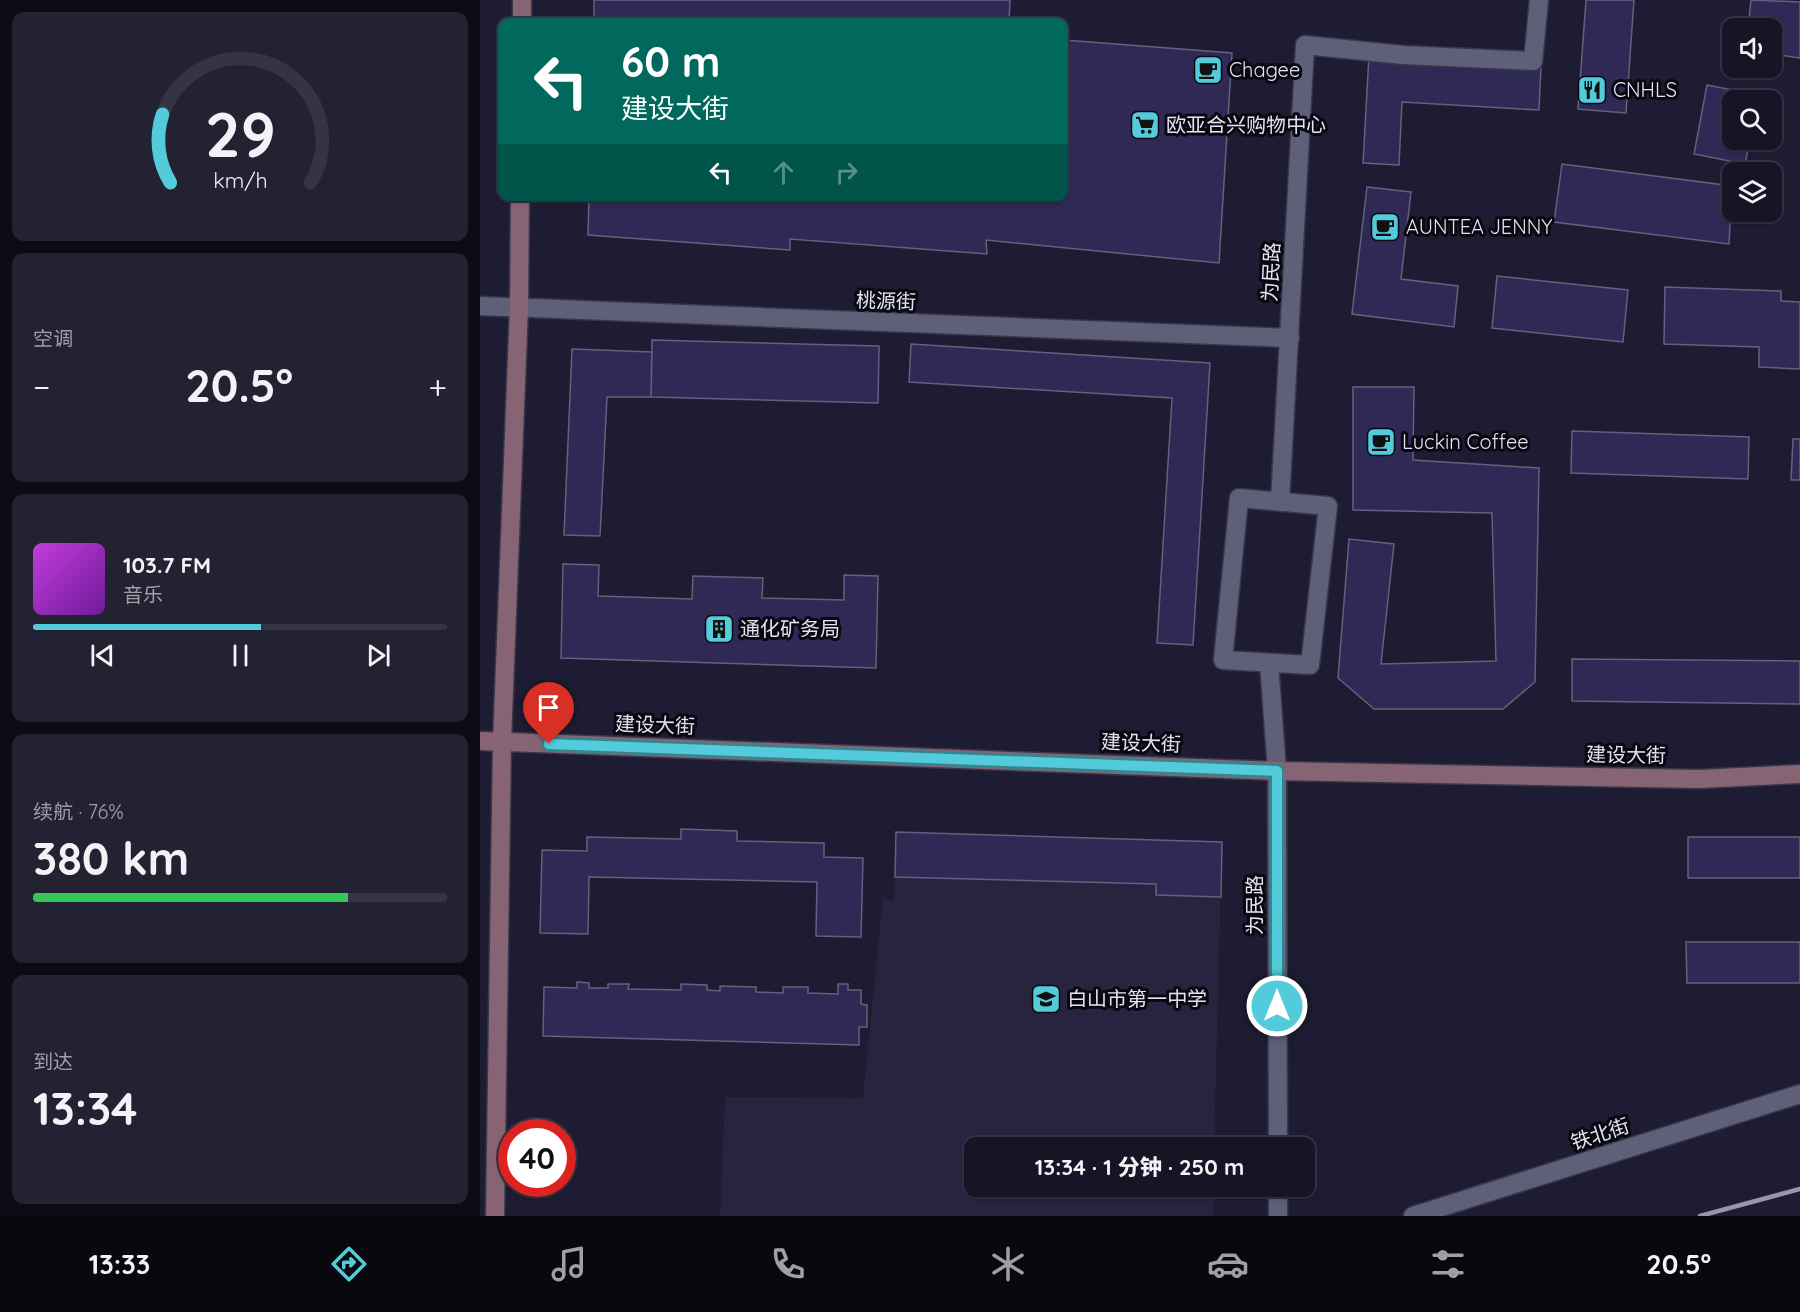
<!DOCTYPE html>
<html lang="zh">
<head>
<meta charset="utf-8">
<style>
	:root { --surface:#161526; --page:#232232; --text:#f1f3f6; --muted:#9e9fa7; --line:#353443; --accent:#53cbda }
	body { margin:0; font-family:Quicksand,"Noto Sans SC",sans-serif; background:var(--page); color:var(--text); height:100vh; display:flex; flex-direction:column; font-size:22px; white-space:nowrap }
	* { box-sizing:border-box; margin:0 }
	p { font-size:20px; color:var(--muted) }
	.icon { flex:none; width:33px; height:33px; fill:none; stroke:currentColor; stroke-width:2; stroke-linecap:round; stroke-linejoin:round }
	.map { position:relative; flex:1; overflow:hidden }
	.side { display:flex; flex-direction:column; gap:12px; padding:12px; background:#0c0c15; width:480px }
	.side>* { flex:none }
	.hud { position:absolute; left:18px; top:18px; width:570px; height:183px; border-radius:12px; box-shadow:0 2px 4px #0004,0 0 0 2px var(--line); background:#00695c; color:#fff; overflow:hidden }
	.controls { position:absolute; left:1242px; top:18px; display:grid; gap:12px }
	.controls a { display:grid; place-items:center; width:60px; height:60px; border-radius:12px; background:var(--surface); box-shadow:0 2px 4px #0004,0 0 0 2px var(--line); font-size:30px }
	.speed { position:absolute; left:18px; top:1119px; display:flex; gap:12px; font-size:30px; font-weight:700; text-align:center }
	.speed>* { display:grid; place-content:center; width:78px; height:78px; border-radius:50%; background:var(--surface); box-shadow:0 2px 4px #0004,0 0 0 2px var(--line); line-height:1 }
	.speed .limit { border:9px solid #d22; background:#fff; color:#111 }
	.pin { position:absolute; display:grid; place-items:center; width:51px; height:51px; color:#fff; margin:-62px -26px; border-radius:50% 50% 50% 0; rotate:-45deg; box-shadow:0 0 6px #0007 }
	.pin .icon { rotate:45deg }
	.me { position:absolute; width:66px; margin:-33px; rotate:0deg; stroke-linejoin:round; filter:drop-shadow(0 0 4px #0008) }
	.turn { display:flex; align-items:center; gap:21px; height:126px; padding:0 24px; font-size:27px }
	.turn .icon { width:78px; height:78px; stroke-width:2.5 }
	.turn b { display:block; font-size:42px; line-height:51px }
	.lanes { display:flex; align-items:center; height:57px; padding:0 24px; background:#0003; justify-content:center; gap:30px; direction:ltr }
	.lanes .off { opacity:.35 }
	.big { font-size:45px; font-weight:800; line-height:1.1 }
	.side .card { flex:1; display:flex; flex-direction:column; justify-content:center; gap:9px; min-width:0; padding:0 21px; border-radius:12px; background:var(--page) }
	.side .dial { align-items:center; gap:0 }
	.dial svg { height:156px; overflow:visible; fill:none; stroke:var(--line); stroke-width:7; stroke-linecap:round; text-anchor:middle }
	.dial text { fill:var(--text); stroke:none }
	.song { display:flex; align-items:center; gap:18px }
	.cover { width:72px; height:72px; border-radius:9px; background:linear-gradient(135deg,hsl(290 70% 55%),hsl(280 70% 35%)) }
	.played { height:6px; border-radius:3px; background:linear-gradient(90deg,var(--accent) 55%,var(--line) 55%) }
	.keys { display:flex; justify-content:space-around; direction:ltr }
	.heat { display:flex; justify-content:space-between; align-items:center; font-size:33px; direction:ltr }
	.charge { height:9px; border-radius:4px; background:linear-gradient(90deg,#34c759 76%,var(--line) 0) }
	.trip { position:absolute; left:484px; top:1137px; width:351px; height:60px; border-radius:12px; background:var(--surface); box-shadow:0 2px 4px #0004,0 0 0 2px var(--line); font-weight:800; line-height:60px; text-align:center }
	.menu { display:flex; height:96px; justify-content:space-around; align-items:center; background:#09080f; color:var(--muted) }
	.menu .icon { width:42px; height:42px }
	.menu .on { color:var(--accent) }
	.menu b { font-size:27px; color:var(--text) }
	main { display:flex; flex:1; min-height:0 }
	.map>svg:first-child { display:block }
</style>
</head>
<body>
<main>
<section class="side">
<div class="card dial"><svg viewBox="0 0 100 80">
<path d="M14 69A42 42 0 1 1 86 69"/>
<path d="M14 69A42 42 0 0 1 10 34" stroke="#53cbda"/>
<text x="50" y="56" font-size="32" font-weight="700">29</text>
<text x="50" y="72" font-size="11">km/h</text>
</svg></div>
<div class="card"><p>空调</p>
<div class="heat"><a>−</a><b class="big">20.5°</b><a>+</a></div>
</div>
<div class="card">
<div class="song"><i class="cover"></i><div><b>103.7 FM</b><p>音乐</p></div></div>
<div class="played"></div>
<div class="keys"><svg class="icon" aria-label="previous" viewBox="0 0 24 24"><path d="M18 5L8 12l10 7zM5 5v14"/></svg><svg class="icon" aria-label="pause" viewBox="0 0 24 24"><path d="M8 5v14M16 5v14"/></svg><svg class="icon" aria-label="next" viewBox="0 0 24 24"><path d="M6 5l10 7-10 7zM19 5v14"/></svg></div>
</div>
<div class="card"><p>续航 · 76%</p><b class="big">380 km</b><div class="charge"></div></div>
<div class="card"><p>到达</p><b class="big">13:34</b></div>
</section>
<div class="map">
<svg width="1320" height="1216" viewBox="0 0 1320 1216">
	<rect width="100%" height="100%" fill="#1e1c32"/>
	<path fill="#272440" d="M416 832 742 842 734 1147 495 1148V1186L733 1187V1216H240L245 1097 383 1098 403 899 414 900Z"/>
	<path fill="#2f2956" stroke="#63617c" stroke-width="1.5" d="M114 0H530L529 22H114Z
		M1106 0H1154L1146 113 1098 109Z
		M1271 0 1320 2V58L1292 54V28H1268Z
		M584 40 752 53 739 263 506 240 507 254 310 239V250L108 235 109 196H584Z
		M889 55 1061 66 1059 110 922 102 919 165 883 163Z
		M1227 85 1278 95 1277 100H1252V140H1270L1265 164 1214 154Z
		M1082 164 1252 186 1249 244 1074 222Z
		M887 187 931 192 921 279 978 286 974 327 872 314Z
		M1017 276 1148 290 1143 342 1012 328Z
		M1185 287 1301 291V301L1320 302V369L1279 367V347L1184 344Z
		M172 340 399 346 398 403 171 397Z
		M431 344 730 363 713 645 677 643 692 398 429 382Z
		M92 349 172 352 171 397H127L120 536 84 535Z
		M873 387H934L933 460 1059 468 1055 682 1023 709H894L858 678 869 539 914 544 901 664 1016 661 1012 513 873 510Z
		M1092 431 1269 437 1268 479 1091 473Z
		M1313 439H1320V480H1311Z
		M83 564 119 565 118 596 212 599 213 576 283 578 282 598 364 600V575L398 576 396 668 81 658Z
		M1092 659 1320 661V704L1092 701Z
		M201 829 257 831V841L344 843V857L383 858 381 937 336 936 337 882 109 877 108 934 60 933 62 850 107 851V837L201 839Z
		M416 832 742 842 741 897 676 895V884L415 877Z
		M1208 837H1320V878H1208Z
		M1206 942H1320V983H1207Z
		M97 982 109 983V988H128V984H149L148 989 201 990V984L227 985V990L240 991V986L276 987V992L303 993V987H328V993L358 994V984H368V990H381V1004L387 1005V1027H379V1045L63 1036 64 987 97 988Z"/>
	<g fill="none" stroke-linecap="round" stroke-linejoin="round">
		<g stroke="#383749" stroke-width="21">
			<path id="pedestrian" d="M759 498 848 506 830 665 743 660Z
				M800 502 825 45 923 55 1053 61
				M789 663 797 771"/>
		</g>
		<g stroke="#383749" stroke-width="21">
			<path id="minor" d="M1053 61 1059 0
				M0 306 810 338"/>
		</g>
		<g stroke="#383749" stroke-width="21">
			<path id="tertiary" d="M797 771 798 1148
				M798 1186V1216
				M933 1216 1320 1094"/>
		</g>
		<g stroke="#383749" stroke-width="21">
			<path id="secondary" d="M42 22V0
				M0 741 797 771 1219 779 1320 774
				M15 1216 22 742 39 306 40 196"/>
		</g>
		<use href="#pedestrian" stroke="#605f79" stroke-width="18"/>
		<use href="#minor" stroke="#605f79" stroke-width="18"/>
		<use href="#tertiary" stroke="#605f79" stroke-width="18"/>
		<use href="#secondary" stroke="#866474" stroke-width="18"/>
		<path stroke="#9897a9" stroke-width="4.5" d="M1220 1216 1320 1189"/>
	</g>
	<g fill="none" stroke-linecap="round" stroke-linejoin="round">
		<g stroke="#36848e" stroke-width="15">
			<path id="route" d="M69 744 797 771V1006"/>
		</g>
		<use href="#route" stroke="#53cbda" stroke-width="10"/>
	</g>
	<defs>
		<g id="cafe-square" transform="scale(1.5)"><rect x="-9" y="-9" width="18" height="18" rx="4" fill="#53cbda" stroke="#080811"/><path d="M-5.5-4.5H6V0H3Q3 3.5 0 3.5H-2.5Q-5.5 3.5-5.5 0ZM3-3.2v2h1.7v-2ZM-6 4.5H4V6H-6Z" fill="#111"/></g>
		<g id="restaurant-square" transform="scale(1.5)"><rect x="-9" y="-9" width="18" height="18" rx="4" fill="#53cbda" stroke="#080811"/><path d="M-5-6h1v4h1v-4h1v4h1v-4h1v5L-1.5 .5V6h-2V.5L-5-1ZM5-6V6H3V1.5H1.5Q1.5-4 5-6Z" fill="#111"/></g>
		<g id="supermarket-square" transform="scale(1.5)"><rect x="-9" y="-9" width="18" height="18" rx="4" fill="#53cbda" stroke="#080811"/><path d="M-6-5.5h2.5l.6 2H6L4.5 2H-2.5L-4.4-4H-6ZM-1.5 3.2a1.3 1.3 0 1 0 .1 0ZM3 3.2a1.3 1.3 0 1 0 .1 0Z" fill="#111"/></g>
		<g id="building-square" transform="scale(1.5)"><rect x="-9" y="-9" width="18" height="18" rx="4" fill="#53cbda" stroke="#080811"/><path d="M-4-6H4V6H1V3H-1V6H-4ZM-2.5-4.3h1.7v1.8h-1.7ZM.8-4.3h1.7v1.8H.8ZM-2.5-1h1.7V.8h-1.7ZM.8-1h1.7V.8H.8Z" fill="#111"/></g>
		<g id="school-square" transform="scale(1.5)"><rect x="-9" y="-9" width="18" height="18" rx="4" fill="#53cbda" stroke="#080811"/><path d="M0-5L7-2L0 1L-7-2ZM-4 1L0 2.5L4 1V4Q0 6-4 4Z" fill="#111"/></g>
	</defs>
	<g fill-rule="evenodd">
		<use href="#cafe-square" x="728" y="70"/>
		<use href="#restaurant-square" x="1112" y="90"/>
		<use href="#supermarket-square" x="665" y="125"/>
		<use href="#cafe-square" x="905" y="227"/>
		<use href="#cafe-square" x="901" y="442"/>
		<use href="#building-square" x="239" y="629"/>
		<use href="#school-square" x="566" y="999"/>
	</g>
	<g text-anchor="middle" stroke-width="6" stroke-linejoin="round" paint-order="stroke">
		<g font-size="20" fill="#e3e3f2" stroke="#080811" text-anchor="start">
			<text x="749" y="77">Chagee</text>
			<text x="1133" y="97">CNHLS</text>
			<text x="686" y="132">欧亚合兴购物中心</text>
			<text x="926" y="234">AUNTEA JENNY</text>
			<text x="922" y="449">Luckin Coffee</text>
			<text x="260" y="636">通化矿务局</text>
			<text x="587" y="1006">白山市第一中学</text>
		</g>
		<g font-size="20" fill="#e3e3f2" stroke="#080811">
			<text transform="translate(791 272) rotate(-87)" y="7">为民路</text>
			<text transform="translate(406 301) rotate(2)" y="7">桃源街</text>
			<text transform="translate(175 725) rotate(2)" y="7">建设大街</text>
			<text transform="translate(661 743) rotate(2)" y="7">建设大街</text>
			<text transform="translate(1146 755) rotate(1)" y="7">建设大街</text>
			<text transform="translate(775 905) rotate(-90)" y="7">为民路</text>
			<text transform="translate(1120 1134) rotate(-18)" y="7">铁北街</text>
		</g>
	</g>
</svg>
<div class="controls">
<a><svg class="icon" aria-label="sound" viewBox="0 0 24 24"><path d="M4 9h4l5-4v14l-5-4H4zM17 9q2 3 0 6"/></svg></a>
<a><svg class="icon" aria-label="search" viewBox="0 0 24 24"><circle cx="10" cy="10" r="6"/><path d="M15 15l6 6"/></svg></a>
<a><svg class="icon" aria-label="layers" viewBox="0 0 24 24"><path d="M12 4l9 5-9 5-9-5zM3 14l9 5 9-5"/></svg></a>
</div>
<div class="speed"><div class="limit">40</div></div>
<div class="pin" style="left:69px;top:744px;background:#d93025"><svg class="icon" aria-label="arrive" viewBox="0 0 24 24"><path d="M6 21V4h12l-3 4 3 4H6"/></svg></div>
<svg class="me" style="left:797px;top:1006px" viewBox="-20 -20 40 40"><circle r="17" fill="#53cbda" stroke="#fff" stroke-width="3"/><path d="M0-11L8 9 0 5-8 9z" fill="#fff"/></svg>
<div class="trip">13:34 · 1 分钟 · 250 m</div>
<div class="hud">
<div class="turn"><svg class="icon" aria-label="left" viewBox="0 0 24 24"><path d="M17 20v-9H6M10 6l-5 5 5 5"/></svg><div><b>60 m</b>建设大街</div></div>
<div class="lanes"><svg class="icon" aria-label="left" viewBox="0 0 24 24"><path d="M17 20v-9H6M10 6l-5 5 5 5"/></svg><svg class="icon off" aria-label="ahead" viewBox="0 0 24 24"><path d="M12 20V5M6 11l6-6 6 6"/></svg><svg class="icon off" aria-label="right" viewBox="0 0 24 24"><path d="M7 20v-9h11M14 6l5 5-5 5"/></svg></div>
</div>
</div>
</main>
<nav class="menu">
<b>13:33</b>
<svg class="icon on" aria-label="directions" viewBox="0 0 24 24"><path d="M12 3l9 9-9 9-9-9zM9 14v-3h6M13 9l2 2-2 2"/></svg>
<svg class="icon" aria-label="music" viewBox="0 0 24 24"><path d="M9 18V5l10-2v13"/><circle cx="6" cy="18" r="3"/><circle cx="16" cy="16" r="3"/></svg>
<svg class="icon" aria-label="phone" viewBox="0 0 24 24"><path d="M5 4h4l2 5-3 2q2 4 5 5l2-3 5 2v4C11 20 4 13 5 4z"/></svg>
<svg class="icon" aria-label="climate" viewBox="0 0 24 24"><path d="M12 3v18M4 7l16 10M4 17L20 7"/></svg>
<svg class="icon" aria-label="car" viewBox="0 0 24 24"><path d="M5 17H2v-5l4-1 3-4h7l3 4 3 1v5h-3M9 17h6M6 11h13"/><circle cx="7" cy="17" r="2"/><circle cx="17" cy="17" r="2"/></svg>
<svg class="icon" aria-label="filters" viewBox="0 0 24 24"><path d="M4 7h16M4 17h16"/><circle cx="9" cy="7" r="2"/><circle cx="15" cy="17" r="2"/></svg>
<b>20.5°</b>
</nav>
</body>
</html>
